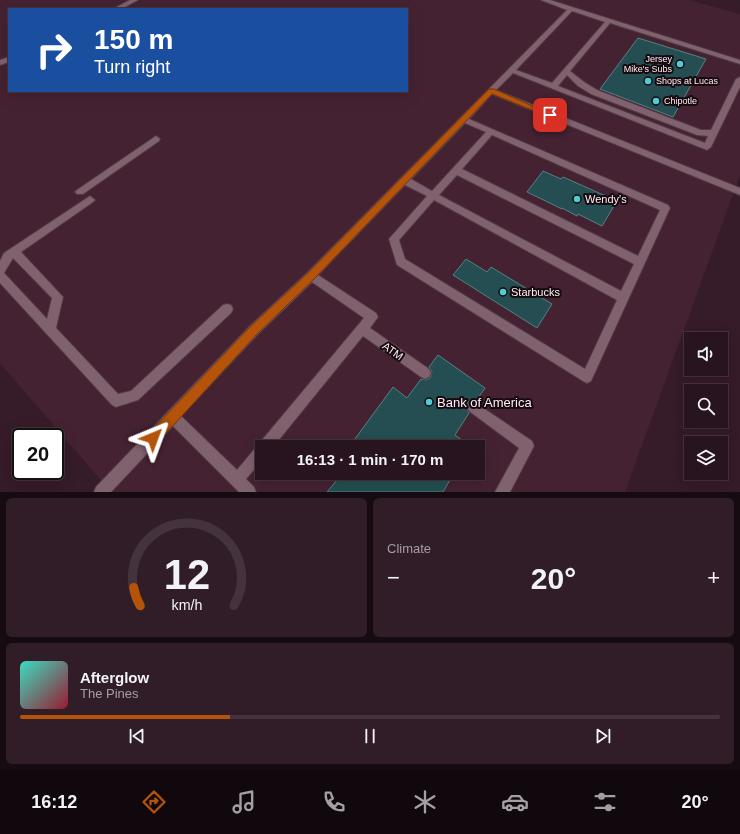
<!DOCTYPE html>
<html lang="en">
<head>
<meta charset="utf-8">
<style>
	:root { --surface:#28141e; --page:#301d27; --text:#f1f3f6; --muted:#a59ea4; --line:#44333c; --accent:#b45309 }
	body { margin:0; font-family:Helvetica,sans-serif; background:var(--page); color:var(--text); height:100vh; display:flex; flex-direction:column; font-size:15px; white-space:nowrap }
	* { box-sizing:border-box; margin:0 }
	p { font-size:13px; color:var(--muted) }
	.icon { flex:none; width:22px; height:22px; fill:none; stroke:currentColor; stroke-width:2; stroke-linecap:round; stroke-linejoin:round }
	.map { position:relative; height:492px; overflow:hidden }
	.details { display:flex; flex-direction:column; gap:6px; padding:6px; background:#160b10; flex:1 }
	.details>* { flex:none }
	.banner { position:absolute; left:8px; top:8px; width:400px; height:84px; border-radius:0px; box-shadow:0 4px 16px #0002,0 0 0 1px var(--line); background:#1a4fa0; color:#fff; overflow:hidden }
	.fabs { position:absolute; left:684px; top:332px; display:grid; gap:8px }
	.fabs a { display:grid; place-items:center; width:44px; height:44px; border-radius:0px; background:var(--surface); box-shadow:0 4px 16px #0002,0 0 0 1px var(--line); font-size:20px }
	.speed { position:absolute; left:12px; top:428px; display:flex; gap:8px; font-size:20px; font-weight:700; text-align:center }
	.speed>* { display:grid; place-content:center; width:52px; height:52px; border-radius:50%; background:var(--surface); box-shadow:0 4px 16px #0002,0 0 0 1px var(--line); line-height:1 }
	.speed .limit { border:2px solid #111; border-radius:6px; background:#fff; color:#111 }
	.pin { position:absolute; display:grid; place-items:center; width:34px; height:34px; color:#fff; margin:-17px; border-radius:8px; box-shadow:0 2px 6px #0006 }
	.me { position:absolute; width:44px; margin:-22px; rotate:44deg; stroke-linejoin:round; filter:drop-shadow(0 0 3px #0008) }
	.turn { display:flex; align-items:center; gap:14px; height:84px; padding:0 20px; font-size:18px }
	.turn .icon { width:52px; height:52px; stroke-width:2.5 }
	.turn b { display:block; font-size:28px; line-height:34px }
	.big { font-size:30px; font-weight:600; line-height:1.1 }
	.details .widget { flex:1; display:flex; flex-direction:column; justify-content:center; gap:6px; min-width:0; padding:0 14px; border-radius:6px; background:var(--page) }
	.details .dial { align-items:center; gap:0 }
	.dial svg { height:104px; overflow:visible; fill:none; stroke:var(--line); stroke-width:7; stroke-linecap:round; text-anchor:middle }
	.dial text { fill:var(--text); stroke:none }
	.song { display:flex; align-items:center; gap:12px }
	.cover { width:48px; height:48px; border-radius:6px; background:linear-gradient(135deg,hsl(170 70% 55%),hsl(350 70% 35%)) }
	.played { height:4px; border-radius:2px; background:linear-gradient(90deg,var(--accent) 30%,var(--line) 30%) }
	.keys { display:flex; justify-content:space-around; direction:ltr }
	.heat { display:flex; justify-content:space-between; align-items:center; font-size:22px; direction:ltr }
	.details .tiles { flex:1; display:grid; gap:6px; grid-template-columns:1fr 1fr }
	.widget:last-child { grid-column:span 2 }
	.trip { position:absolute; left:255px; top:440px; width:230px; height:40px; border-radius:0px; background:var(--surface); box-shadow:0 4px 16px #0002,0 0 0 1px var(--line); font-weight:600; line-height:40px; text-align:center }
	.tab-bar { display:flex; height:64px; justify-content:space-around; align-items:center; background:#10080c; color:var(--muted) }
	.tab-bar .icon { width:28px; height:28px }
	.tab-bar .selected { color:var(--accent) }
	.tab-bar b { font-size:18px; color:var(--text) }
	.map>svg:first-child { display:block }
</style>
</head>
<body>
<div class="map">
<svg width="740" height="492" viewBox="0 0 740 492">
	<rect width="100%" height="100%" fill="#361b28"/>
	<path fill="#442232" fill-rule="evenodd" d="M0 0H689L740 14V175L625 492H111L0 363ZM9 9H407V91H9ZM262 447H478V473H262Z"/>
	<path fill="#244e51" stroke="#568184" d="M638 38 706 59 673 117 600 89Z
		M543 171 561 179 563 177 617 201 602 226 578 214 577 216 562 208V209L527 192Z
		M466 259 487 272 491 267 552 304 537 328 453 275Z
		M438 355 485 388 476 401 472 400 468 402 466 406 469 413 455 435 463 441 460 447H349L393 387 407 398 421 379 426 380 430 378 432 372 429 367Z
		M330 473H454L443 492H327L337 480Z"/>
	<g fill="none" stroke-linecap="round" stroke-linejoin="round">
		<g stroke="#523945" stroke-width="2">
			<path id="lane" d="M130 0H138L121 9H113Z
				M541 0H550L740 60V64L610 23 570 71 584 82 597 90 701 130H711L736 79 740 77V87L711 147 707 150 513 73 496 90 740 188V195L492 94 469 119 668 205 670 208 591 381 587 383 583 381 397 265 389 239 427 196 405 185 318 275 376 313 378 317 370 328 429 369 431 373 429 377 425 379 421 377 363 336 273 447H262V460L246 479 254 487 256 492H239L173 426 111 492H94L96 487 250 326 307 273 567 10ZM572 11 605 22 552 83 516 70ZM567 75 578 86 591 94 697 135 708 136 705 143 558 86ZM465 123 486 132 432 191 411 179ZM492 135 660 210 638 256 462 169ZM457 175 634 264 621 291 439 195ZM434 200 617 300 585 369 405 259 399 240ZM312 282 364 318 237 470 181 416 258 334Z
				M9 57V62L0 65V60Z
				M156 136 160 139 159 141 83 194H77L75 192 77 190Z
				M90 196 95 200 93 202 21 252 63 297 56 328 118 394 131 391 223 305 227 304 231 305 233 309 231 313 138 400 116 407 112 405 0 283V261L4 253ZM13 258 52 298 47 319 4 273Z
				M473 401 532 441 534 446 510 492H495L519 448 469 411 467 407 469 403Z"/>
		</g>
		<use href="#lane" fill="#80616e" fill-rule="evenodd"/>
	</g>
	<path fill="#b45309" stroke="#753606" d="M489 89H494L553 115 552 116H547L492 94 314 279 257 334 158 442 153 444 149 442 147 438 149 433 250 327 308 273Z"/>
	<g fill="#51ccd4" stroke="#160a0f" stroke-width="1.5">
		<circle cx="680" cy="64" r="4"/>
		<circle cx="648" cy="81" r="4"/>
		<circle cx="656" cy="101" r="4"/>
		<circle cx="577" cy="199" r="4"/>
		<circle cx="503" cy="292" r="4"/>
		<circle cx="429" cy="402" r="4"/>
	</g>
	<g text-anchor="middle" stroke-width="4" stroke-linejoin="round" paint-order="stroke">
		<g font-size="9" fill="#feeef5" stroke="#160a0f" text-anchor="start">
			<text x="672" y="62" text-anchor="end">Jersey<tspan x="672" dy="10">Mike's Subs</tspan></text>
			<text x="656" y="84">Shops at Lucas</text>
			<text x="664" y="104">Chipotle</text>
		</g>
		<g font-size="11" fill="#feeef5" stroke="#160a0f" text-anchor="start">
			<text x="585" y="203">Wendy's</text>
			<text x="511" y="296">Starbucks</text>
		</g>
		<g font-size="11" fill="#feeef5" stroke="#160a0f">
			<text transform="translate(393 351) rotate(35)" y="4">ATM</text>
		</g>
		<g font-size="13" fill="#feeef5" stroke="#160a0f" text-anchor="start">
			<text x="437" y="407">Bank of America</text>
		</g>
	</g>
</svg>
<div class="fabs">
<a><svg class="icon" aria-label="sound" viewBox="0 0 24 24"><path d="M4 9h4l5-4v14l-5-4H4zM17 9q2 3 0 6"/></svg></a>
<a><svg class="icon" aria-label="search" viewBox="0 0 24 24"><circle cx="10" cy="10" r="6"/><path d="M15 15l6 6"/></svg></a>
<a><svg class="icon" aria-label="layers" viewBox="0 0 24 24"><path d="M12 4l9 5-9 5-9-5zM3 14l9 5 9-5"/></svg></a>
</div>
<div class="speed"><div class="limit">20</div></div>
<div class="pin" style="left:550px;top:115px;background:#d93025"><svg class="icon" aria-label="arrive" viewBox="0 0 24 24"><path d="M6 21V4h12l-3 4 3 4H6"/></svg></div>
<svg class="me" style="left:153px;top:438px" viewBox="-20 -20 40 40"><path d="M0-17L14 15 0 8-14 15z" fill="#b45309" stroke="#fff" stroke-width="4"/></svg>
<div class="trip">16:13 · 1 min · 170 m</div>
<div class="banner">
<div class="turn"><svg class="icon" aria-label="right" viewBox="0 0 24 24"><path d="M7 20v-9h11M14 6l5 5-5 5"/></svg><div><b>150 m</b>Turn right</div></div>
</div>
</div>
<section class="details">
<div class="tiles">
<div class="widget dial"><svg viewBox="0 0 100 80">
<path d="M14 69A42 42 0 1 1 86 69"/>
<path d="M14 69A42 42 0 0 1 9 55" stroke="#b45309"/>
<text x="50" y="56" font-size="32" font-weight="700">12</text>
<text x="50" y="72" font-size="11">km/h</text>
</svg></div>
<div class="widget"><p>Climate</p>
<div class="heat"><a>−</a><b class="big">20°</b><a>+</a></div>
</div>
<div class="widget">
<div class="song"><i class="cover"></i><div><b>Afterglow</b><p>The Pines</p></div></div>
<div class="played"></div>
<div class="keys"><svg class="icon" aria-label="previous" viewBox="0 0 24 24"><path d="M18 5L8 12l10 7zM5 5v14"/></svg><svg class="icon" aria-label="pause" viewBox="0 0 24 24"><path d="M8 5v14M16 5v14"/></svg><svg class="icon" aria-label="next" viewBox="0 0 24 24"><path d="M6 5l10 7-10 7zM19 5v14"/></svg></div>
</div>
</div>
</section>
<nav class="tab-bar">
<b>16:12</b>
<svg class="icon selected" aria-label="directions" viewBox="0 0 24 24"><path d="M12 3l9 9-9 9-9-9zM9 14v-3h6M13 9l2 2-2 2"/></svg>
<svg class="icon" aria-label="music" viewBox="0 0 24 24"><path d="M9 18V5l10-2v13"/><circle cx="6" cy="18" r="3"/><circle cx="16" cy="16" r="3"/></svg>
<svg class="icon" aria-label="phone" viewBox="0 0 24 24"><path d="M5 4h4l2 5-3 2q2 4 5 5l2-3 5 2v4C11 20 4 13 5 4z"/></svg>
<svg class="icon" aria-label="climate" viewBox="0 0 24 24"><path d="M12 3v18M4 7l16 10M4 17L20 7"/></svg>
<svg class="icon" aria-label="car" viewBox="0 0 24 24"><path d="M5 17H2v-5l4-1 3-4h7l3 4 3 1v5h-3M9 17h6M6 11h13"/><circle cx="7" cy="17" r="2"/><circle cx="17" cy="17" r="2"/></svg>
<svg class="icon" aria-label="filters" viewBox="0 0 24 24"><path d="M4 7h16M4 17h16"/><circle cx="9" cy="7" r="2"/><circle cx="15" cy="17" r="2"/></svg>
<b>20°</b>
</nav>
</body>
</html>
